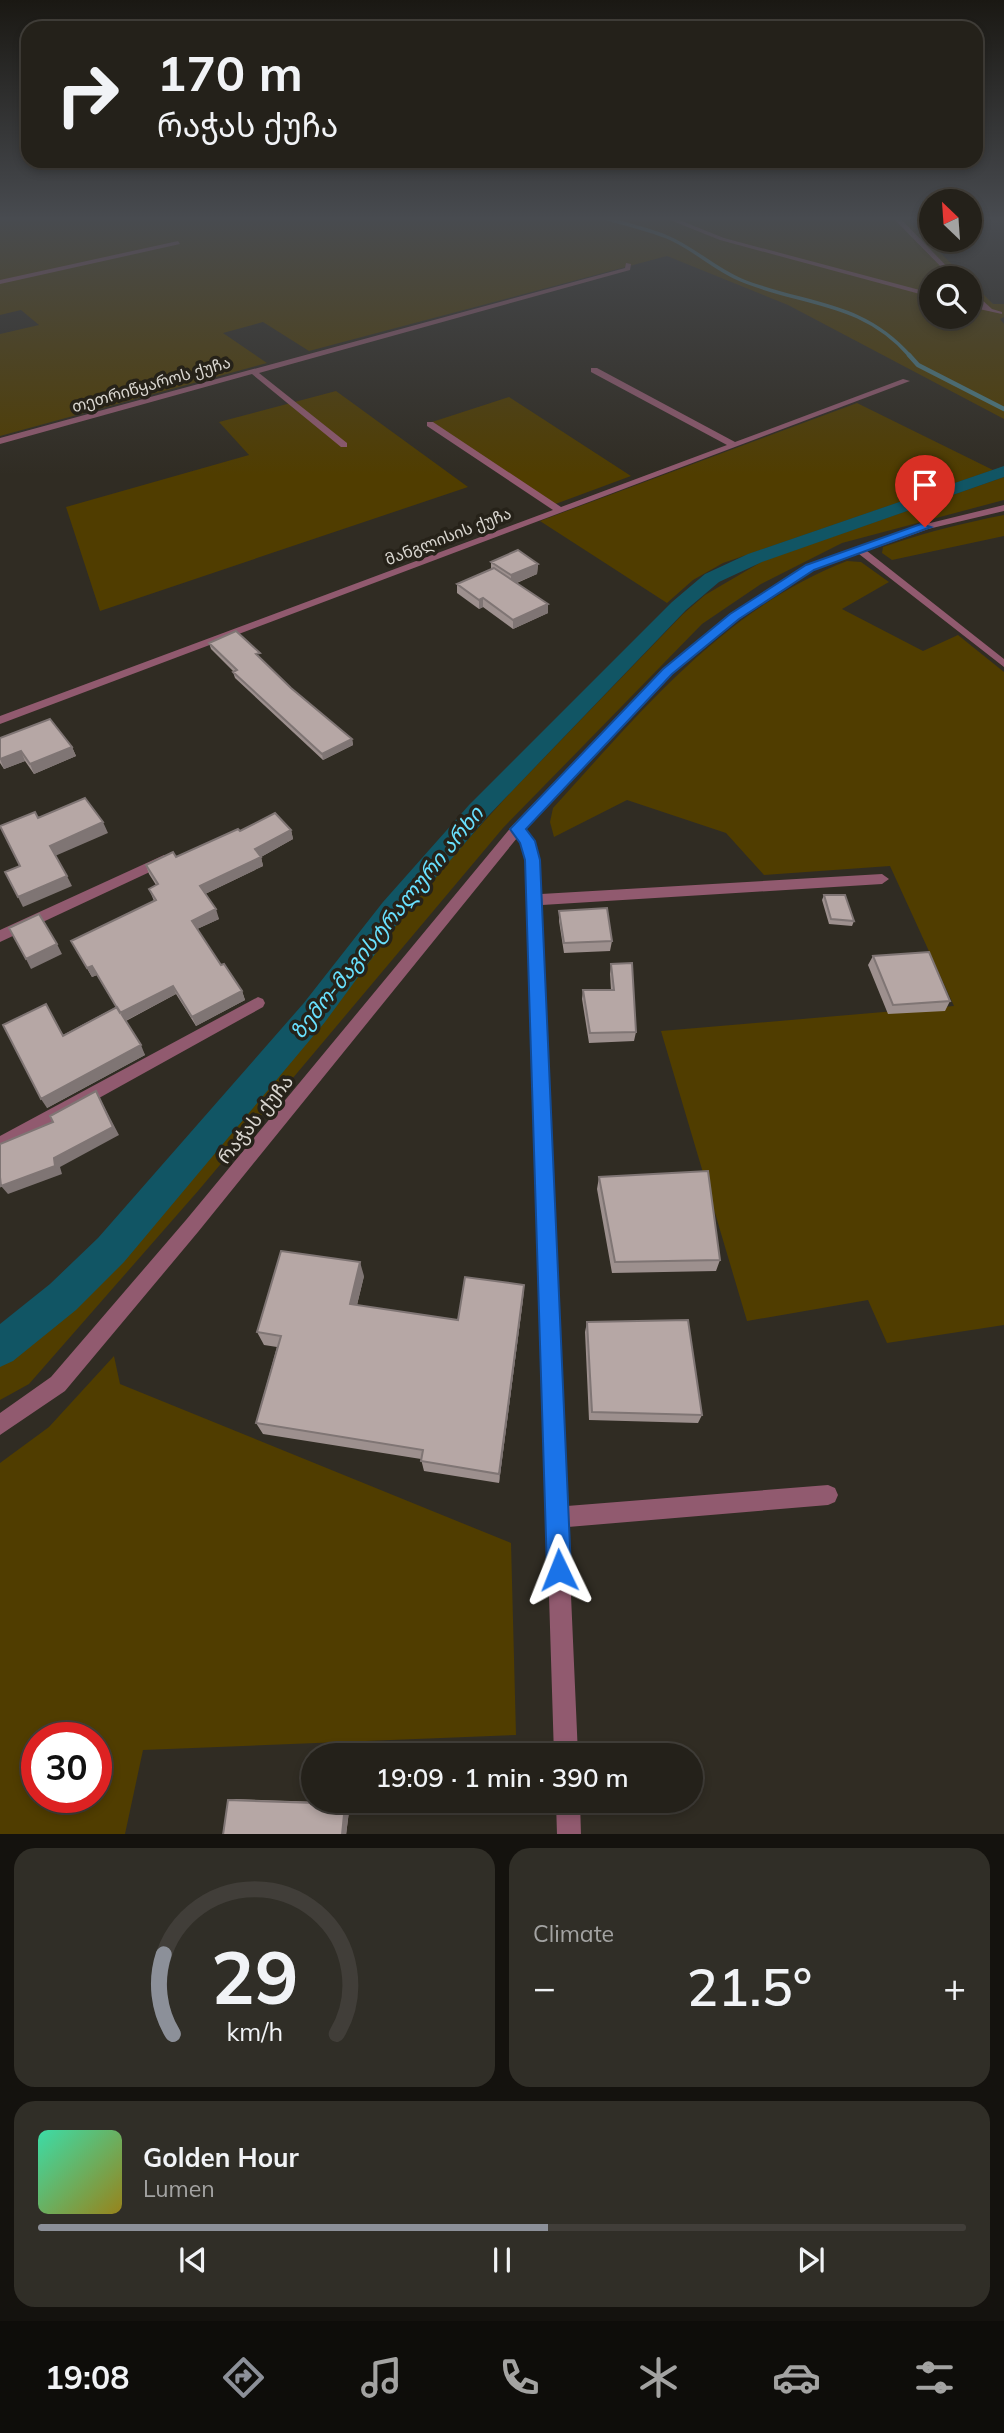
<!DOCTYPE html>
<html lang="en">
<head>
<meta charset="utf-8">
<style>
	:root { --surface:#24211a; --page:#302e27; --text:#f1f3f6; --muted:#a3a3a2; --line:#413e39; --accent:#8c9099 }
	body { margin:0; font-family:Mulish,"Noto Sans Georgian",sans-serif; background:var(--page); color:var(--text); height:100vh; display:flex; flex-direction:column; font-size:26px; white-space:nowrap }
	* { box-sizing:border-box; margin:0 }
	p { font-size:23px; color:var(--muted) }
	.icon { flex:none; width:38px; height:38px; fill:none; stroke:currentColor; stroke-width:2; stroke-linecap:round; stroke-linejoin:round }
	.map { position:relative; height:1834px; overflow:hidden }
	.details { display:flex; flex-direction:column; gap:14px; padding:14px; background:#14120e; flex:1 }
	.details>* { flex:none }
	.hud { position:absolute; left:21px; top:21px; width:962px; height:147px; border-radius:21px; box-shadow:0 4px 10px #0003,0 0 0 2px var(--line); background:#24211a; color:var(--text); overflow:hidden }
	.needle { width:46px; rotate:335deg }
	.controls { position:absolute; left:919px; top:189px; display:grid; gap:14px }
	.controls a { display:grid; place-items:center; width:63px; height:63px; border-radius:50%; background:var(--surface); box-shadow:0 4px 10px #0003,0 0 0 2px var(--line); font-size:35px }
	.speed { position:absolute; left:21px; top:1722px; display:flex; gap:14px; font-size:35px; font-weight:700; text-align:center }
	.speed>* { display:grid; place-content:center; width:91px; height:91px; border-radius:50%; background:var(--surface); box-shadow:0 4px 10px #0003,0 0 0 2px var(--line); line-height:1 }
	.speed .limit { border:10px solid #d22; background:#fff; color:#111 }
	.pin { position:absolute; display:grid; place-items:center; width:60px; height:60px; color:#fff; margin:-72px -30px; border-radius:50% 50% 50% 0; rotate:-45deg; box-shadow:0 0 7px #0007 }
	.pin .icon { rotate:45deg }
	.me { position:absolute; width:77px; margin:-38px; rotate:358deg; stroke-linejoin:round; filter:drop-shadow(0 0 5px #0008) }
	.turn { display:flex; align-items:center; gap:24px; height:147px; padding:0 21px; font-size:32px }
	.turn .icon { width:91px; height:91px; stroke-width:2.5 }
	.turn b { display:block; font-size:49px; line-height:60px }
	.big { font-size:52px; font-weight:600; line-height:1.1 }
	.details .widget { flex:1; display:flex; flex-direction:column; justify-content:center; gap:10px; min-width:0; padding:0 24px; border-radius:21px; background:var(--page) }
	.details .dial { align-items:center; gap:0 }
	.dial svg { height:182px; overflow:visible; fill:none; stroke:var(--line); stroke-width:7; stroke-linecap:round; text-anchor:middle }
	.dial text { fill:var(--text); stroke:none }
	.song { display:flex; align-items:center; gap:21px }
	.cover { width:84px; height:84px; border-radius:10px; background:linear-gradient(135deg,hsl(160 70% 55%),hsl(50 70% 35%)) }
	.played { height:7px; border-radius:4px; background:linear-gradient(90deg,var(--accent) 55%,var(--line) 55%) }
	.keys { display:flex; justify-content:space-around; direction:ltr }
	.heat { display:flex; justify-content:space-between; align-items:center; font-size:38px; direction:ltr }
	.details .tiles { flex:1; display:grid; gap:14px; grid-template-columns:1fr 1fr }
	.widget:last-child { grid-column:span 2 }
	.trip { position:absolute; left:301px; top:1743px; width:402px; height:70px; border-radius:35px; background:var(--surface); box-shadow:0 4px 10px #0003,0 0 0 2px var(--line); font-weight:600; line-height:70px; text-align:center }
	.menu { display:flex; height:112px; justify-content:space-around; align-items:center; background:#0e0d0a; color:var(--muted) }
	.menu .icon { width:49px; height:49px }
	.menu .on { color:var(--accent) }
	.menu b { font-size:32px; color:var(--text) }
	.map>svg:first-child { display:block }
</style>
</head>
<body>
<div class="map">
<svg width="1004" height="1835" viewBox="0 0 1004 1835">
	<rect width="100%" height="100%" fill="#302c23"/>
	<path fill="#503d00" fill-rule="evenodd" d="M0 218H905L966 278H931V317H970V281L993 304H1004V317L1000 319 1004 324V419L788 305 667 256 309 351 263 322 223 333 267 363 0 436V334L39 325 21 310 0 315Z
		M336 391 468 487 100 611 66 507 249 455 219 422Z
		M509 397 631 476 550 506 432 422Z
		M857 403 993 470 723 563 693 580 667 603 540 521Z
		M1004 477V500L842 543 761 584 702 624 503 828 198 1191 29 1384 0 1400V1362L23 1347 136 1235 407 907 509 794 683 614 705 595 763 561Z
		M1004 515V536L892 560 882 553 883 547C923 533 963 523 1004 515Z
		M847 561 861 562 889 582 842 609 923 651 958 635 1004 672V1325L887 1343 868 1300 747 1321 661 1031 954 1006 890 866 764 875 726 833 627 800 554 837 550 822 553 808C640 713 723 609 847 561Z
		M114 1356 120 1384 511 1543 516 1735 143 1750 125 1834H0V1463L49 1427ZM37 1738H96V1797H37Z"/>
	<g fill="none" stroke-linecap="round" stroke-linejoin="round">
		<path stroke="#4d7c84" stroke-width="3.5" d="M605 218C625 224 647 229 667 237 694 248 714 269 741 280 804 306 861 300 910 356"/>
		<path stroke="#4d7c84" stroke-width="4.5" d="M909 355 918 365 1004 409"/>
		<path fill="#115564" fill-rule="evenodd" d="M1004 466V477L762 562 719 582 686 610 487 817 403 916 325 1022 124 1262 76 1310 13 1361 0 1367V1324L50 1284 98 1238 303 1004 383 902 469 805 672 602 705 574 748 554Z"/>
		<path fill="#915a6f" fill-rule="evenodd" d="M665 218H674L724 238 931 293V297L720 240Z
			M893 218H900L958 278H952Z
			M178 241 180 244 0 284V280Z
			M626 263 631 264 630 270 259 373 347 443V447H341L252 374 0 444V438L625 268Z
			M970 289 992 309 1002 312V314L970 307V303L981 306 970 294Z
			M591 368H597L735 442 903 379 910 381 0 724V716L553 510 427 426V422H433L561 507 727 445 591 372Z
			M1004 505V511L928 529 867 551 1004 659V667L859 554 814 570 739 618 672 673 524 829C541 849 540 870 541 894L882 874 889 879 882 884 542 905 567 1506 828 1485 835 1488 838 1495 835 1502 828 1505 568 1527 578 1755H554L526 860 521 843 517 838 198 1232 65 1391 0 1435V1413L51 1377 186 1220 512 826 664 669 731 614 806 566 922 525Z
			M164 855 169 857 171 860 169 863 0 942V930Z
			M258 997 263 999 265 1003 263 1007 0 1153V1136Z
			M556 1801H580L581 1835H557Z"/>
	</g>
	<path fill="#9d908e" d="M491 562 538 564 537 574 517 583 548 613 513 629 483 607 479 609 457 593V584L491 569Z
		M209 643 261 659 291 688 352 739 353 745 323 760 235 678 233 672H234L211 649Z
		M0 738 72 747 76 756 34 774 25 761 4 769 0 763Z
		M291 830 293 839 261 857 263 866 205 894 219 919 197 929 221 965 242 991 245 1000 196 1026 176 994 126 1021 145 1055 47 1108 46 1004 63 1035 116 1007 97 975 92 977 71 941 154 901 149 889 156 885 149 874 146 865 176 857 240 831Z
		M824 895 854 921 852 926 829 924 822 900Z
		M559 911 612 941 610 951 564 953 559 921Z
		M873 956 950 1001 945 1011 888 1014 868 965Z
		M611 964 636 1032 634 1041 589 1043 582 999 583 990H611L610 974Z
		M599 1177 720 1260 716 1271 612 1273 597 1189Z
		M364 1276 357 1305 458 1320 524 1285 523 1299 499 1483 424 1471 421 1459 263 1434 256 1423 277 1347 264 1345 257 1332Z
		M587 1322 702 1415 698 1423 589 1420 585 1332Z
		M236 1799 350 1803 346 1835 228 1800Z"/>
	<path fill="#7f7574" d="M538 564 537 574 511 585V575Z
		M483 598V607L479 609V600Z
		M548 604V613L513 629V620Z
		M352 739 353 745 323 760 322 754Z
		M72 747 76 756 34 774 30 764Z
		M21 751 25 761 4 769 0 759Z
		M103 822 108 833 55 856 50 846Z
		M291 830 293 839 261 857 263 866 203 895 200 886 255 849Z
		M67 876 72 886 23 907 18 897Z
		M216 909 219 919 195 930 192 921Z
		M57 944 62 954 31 969 26 959Z
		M92 966 97 975 92 977 87 968Z
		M173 986 176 994 125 1021 120 1013Z
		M242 991 245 1000 196 1026 192 1017Z
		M141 1045 145 1055 47 1108 41 1099Z
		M96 1091 119 1135 60 1167 62 1174 8 1194 1 1186 54 1158Z
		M360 1262 364 1276 354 1317 350 1304Z
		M524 1285 523 1299 499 1483V1474Z
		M350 1803 346 1835H342L345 1804Z"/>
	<path fill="#b6a7a5" stroke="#7f7574" stroke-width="2" d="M518 550 538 564 511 575 491 562Z
		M494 568 548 604 513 620 483 598 479 600 457 584Z
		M236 631 260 653 256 654 291 688 352 739 322 754 233 672 237 670 209 643Z
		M50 719 72 747 30 764 21 751 0 759V738Z
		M85 798 103 822 50 846 67 876 18 897 5 872 20 866 0 826 35 812 38 818Z
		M275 813 291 830 255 849 261 857 200 886 216 909 192 921 221 965 224 964 242 991 192 1017 173 986 120 1013 92 966 87 968 71 941 156 900 149 889 158 884 146 865 173 852 176 857 238 829 240 831Z
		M824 895H845L854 921 831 919Z
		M607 908 612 941 564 943 559 911Z
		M39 914 57 944 26 959 9 928Z
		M929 952 950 1001 893 1005 873 956Z
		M632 963 636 1032 590 1033 583 990H614L611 964Z
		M46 1004 63 1036 117 1007 141 1045 41 1099 3 1025Z
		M96 1091 113 1127 54 1158 55 1166 1 1186 0 1177V1144L53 1122 50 1116Z
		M708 1171 720 1260 615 1262 599 1177Z
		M281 1251 360 1262 350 1304 458 1320 465 1277 524 1285 499 1474 421 1461 423 1450 256 1423 281 1336 257 1332Z
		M688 1320 702 1415 592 1412 587 1322Z
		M228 1800 345 1804 342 1835H223Z"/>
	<linearGradient id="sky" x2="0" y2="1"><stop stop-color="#1a1813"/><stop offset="0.46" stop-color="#484b50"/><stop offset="1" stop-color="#484b50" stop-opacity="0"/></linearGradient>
	<rect width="1004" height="475" fill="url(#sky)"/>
	<path fill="#1a73e8" stroke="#114b97" stroke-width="2" d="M921 524 931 527 814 570 739 619 672 674 526 829 535 841 540 860 571 1570 568 1578 559 1582 550 1578 547 1570 525 860 520 843 510 829 663 669 730 614 806 565Z"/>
	<g text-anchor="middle" stroke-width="7" stroke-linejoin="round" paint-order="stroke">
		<g font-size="16" fill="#d9d6d0" stroke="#262219">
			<text transform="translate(151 384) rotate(-16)" y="6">თეთრიწყაროს ქუჩა</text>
			<text transform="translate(448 536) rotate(-21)" y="6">მანგლისის ქუჩა</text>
		</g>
		<g font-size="19" fill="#d9d6d0" stroke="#262219">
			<text transform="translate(255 1119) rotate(-51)" y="7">რაჭას ქუჩა</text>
		</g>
		<g font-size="21" font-style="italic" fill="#69e1ff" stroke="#262219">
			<text transform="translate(387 923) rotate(-51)" y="7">ზემო-მაგისტრალური არხი</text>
		</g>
	</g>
</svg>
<div class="controls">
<a><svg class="needle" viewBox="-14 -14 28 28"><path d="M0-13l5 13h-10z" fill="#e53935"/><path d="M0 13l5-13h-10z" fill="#a3a3a2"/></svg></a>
<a><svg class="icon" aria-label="search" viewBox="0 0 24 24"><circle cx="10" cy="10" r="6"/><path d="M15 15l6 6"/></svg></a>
</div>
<div class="speed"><div class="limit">30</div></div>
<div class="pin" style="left:925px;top:527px;background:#d93025"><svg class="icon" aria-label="arrive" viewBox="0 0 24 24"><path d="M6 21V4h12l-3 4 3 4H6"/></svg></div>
<svg class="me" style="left:559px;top:1570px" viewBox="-20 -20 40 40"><path d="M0-17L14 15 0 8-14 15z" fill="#1a73e8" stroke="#fff" stroke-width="4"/></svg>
<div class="trip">19:09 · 1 min · 390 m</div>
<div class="hud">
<div class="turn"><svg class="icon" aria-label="right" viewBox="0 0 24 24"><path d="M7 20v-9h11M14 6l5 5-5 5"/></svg><div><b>170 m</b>რაჭას ქუჩა</div></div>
</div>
</div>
<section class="details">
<div class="tiles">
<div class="widget dial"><svg viewBox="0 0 100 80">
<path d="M14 69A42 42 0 1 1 86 69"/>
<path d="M14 69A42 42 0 0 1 10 34" stroke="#8c9099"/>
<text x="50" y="56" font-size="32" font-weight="700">29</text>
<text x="50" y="72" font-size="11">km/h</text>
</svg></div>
<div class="widget"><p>Climate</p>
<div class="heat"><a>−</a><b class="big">21.5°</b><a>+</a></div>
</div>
<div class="widget">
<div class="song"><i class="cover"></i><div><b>Golden Hour</b><p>Lumen</p></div></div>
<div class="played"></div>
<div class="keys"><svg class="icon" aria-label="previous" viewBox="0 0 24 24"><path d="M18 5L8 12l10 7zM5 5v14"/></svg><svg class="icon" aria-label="pause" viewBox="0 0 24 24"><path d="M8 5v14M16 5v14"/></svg><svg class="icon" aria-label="next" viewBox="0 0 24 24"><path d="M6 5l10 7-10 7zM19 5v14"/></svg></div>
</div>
</div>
</section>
<nav class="menu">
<b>19:08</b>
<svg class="icon on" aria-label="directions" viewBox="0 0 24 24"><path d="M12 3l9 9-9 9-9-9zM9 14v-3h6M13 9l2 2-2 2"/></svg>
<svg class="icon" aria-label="music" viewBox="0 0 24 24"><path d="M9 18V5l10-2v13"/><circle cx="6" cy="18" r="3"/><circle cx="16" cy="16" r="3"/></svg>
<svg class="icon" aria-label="phone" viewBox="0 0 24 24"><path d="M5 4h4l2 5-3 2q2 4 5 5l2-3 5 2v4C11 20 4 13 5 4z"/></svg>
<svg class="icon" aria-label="climate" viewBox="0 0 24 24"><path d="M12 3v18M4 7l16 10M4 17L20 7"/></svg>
<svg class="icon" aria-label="car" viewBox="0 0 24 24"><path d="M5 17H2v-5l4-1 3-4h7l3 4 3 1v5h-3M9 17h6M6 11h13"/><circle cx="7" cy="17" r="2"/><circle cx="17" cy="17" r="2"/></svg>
<svg class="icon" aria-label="filters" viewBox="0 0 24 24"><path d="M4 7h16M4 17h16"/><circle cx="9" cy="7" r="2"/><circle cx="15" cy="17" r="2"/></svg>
</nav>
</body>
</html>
